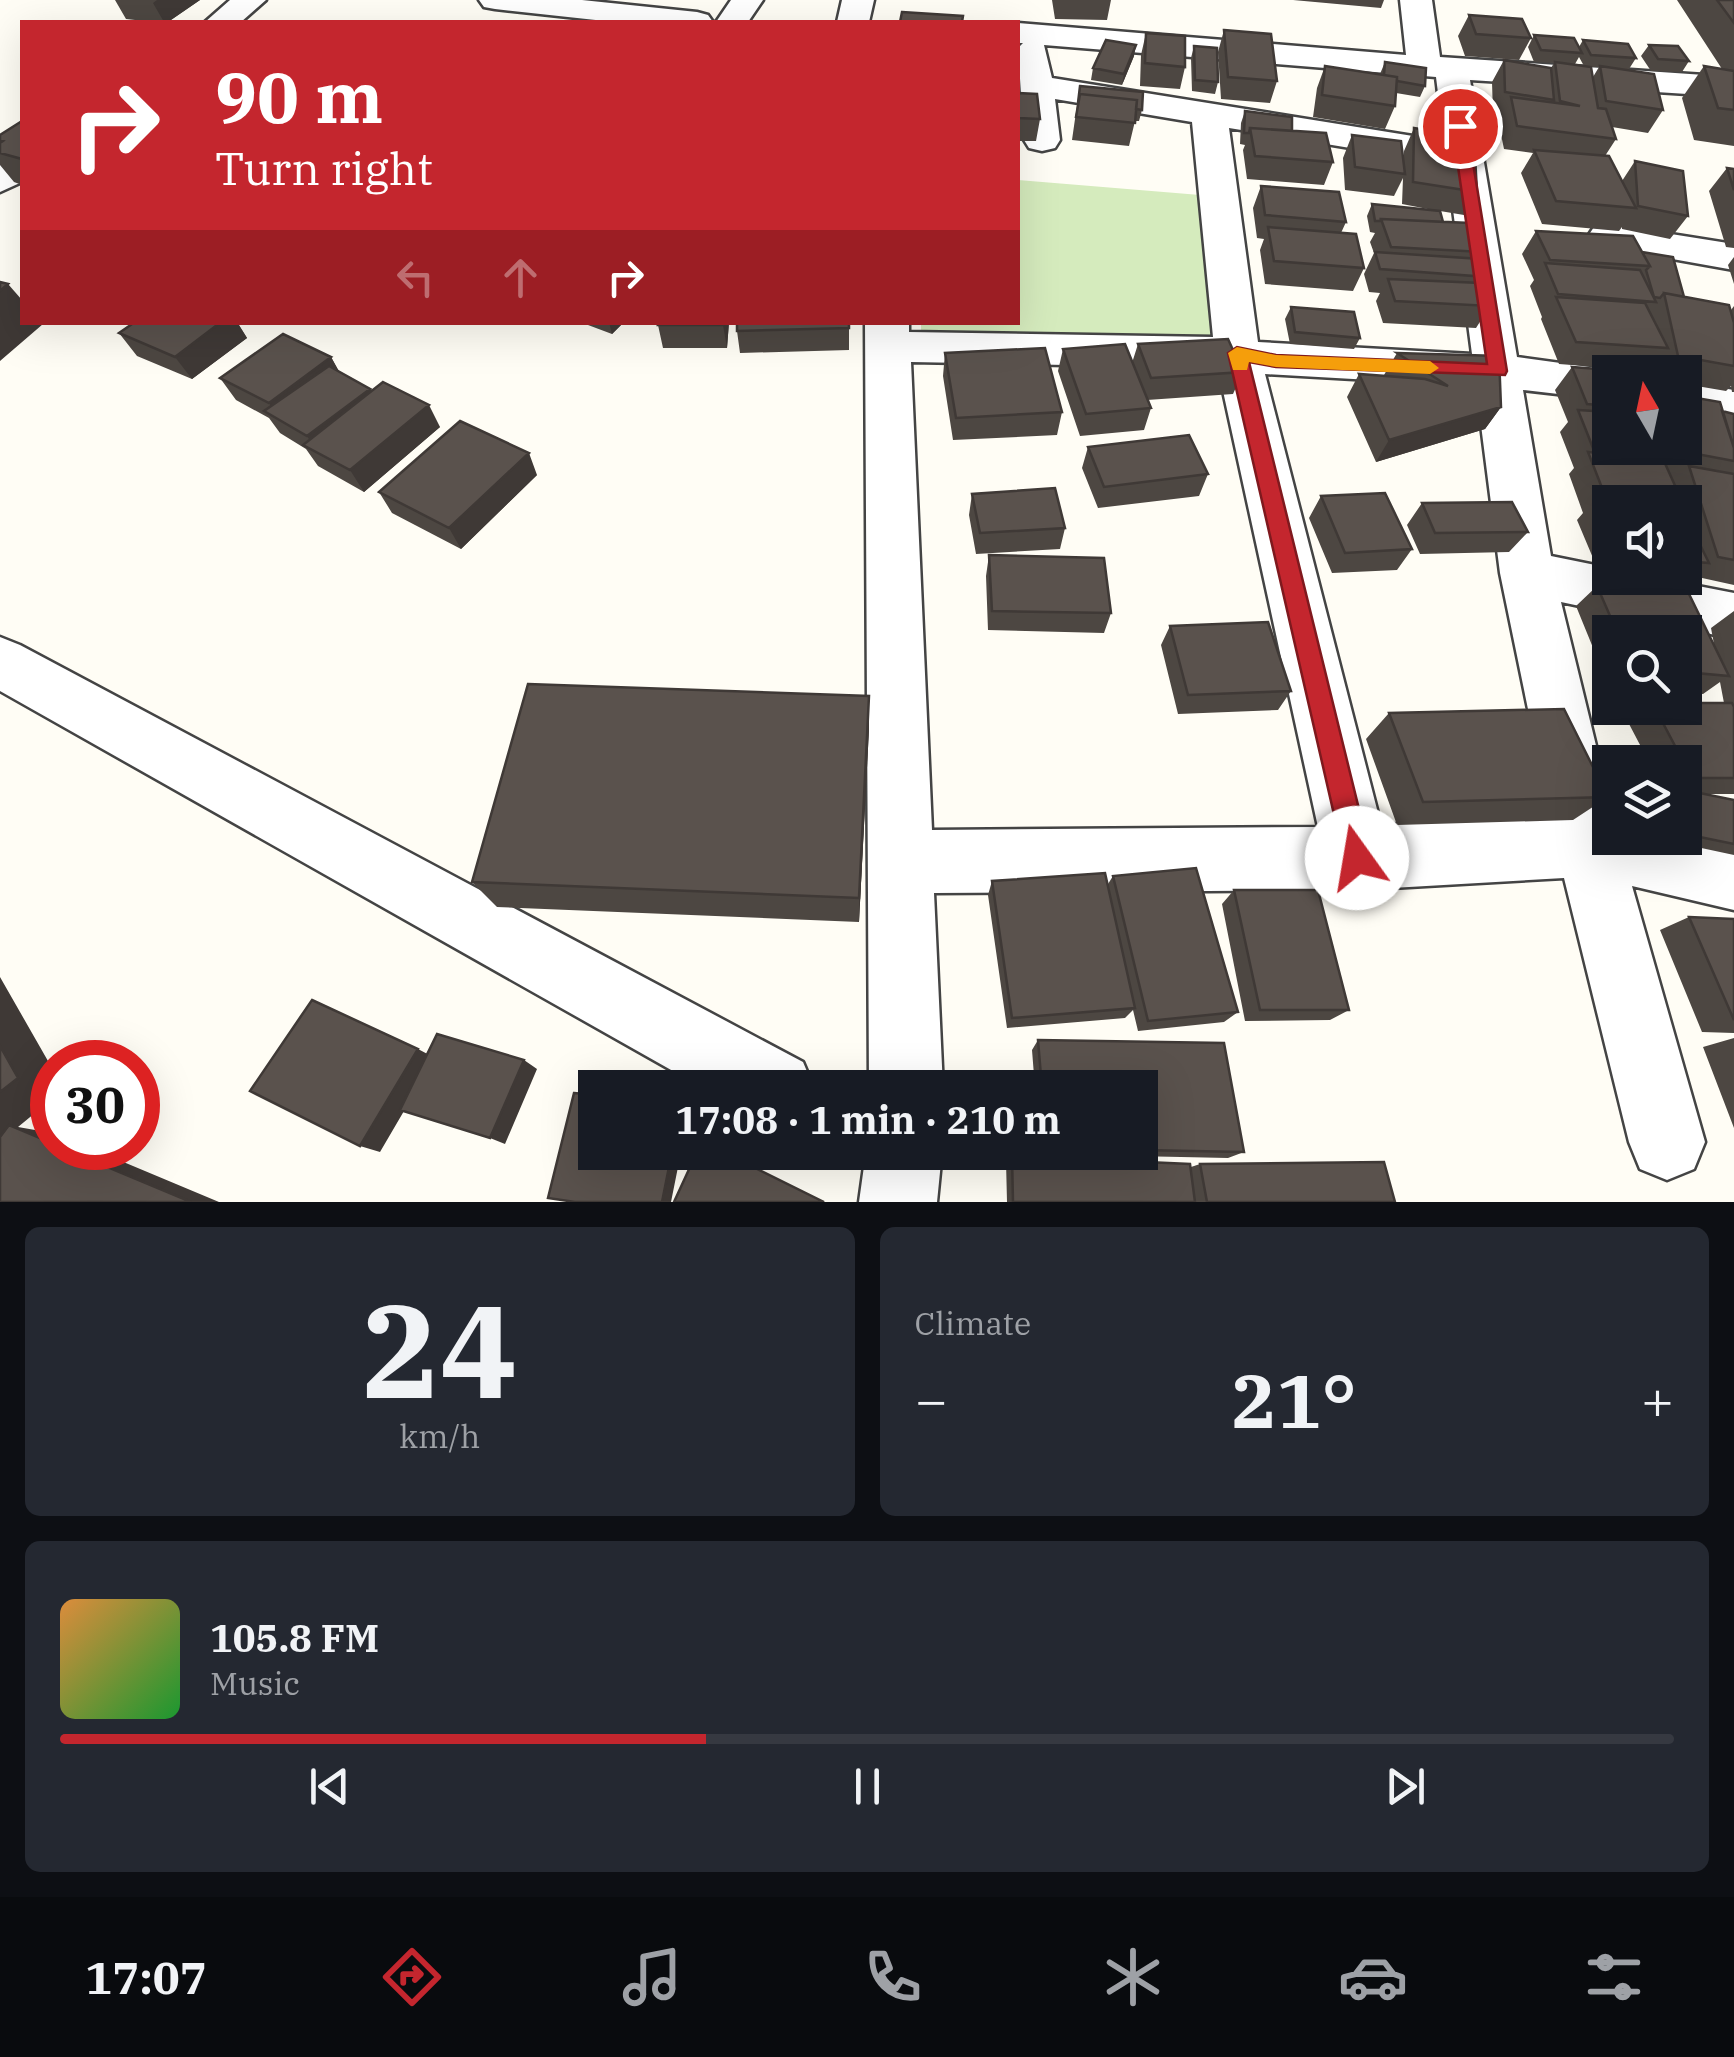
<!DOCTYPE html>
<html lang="en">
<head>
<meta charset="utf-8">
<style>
	:root { --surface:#171b24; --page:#242831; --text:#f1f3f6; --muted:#9ea1a6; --line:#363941; --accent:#c4262e }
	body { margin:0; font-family:"IBM Plex Serif",serif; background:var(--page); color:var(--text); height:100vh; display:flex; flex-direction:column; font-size:38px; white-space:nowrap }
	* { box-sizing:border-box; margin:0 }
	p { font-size:32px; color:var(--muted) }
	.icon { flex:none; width:55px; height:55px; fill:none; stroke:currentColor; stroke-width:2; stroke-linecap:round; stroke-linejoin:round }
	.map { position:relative; height:1202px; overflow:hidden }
	.drawer { display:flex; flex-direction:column; gap:25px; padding:25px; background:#0d0f14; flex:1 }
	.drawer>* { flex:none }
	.banner { position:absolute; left:20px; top:20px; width:1000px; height:305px; border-radius:0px; box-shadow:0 10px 40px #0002; background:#c4262e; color:#fff; overflow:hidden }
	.needle { width:65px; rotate:351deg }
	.fabs { position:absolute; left:1592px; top:355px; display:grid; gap:20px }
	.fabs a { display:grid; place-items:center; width:110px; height:110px; border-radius:0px; background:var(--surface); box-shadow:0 10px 40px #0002; font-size:50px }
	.speed { position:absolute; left:30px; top:1040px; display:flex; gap:20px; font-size:50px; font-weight:700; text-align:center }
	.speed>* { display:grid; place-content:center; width:130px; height:130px; border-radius:50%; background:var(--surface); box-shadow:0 10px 40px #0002; line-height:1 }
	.speed .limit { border:15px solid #d22; background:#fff; color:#111 }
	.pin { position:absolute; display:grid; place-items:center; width:85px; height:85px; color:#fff; margin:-42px; border:5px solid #fff; border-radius:50%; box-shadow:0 2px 10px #0007 }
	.me { position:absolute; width:110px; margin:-55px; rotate:347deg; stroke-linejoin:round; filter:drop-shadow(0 0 8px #0008) }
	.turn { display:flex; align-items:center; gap:35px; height:210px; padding:0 30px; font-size:45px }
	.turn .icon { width:130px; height:130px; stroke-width:2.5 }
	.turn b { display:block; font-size:70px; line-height:85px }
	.lanes { display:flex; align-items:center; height:95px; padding:0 30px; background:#0003; justify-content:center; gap:50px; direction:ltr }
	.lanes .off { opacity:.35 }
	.big { font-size:75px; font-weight:700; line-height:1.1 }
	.drawer .tile { flex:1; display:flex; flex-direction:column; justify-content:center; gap:15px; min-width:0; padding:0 35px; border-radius:15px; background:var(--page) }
	.drawer .dial { align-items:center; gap:0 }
	.dial b { font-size:130px; line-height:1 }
	.song { display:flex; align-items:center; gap:30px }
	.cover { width:120px; height:120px; border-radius:15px; background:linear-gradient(135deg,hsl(30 70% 55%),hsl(130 70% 35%)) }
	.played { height:10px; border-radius:5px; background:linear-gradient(90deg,var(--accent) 40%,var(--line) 40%) }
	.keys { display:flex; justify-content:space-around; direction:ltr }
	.heat { display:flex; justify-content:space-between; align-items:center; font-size:55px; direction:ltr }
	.drawer .tiles { flex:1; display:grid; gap:25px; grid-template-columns:1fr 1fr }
	.tile:last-child { grid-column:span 2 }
	.trip { position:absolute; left:578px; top:1070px; width:580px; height:100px; border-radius:0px; background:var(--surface); box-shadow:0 10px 40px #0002; font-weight:700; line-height:100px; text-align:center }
	.menu { display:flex; height:160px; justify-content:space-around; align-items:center; background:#090b0e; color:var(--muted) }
	.menu .icon { width:70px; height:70px }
	.menu .selected { color:var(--accent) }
	.menu b { font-size:45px; color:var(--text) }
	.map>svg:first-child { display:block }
</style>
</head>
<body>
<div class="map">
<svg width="1734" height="1202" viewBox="0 0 1734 1202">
	<rect width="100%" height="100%" fill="#fffdf5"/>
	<path fill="#d5ebbd" d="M1018 180 1200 195 1212 341 921 338V323L1018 322Z"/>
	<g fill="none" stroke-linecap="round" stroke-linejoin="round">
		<g stroke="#444" stroke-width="5">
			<path id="minor" d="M230 0H266L241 22H205Z
				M479 0H582L697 12 708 15 713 22H614L495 9 484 7Z
				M731 0H763L748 22H716Z
				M842 0H874L869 22H837Z
				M1400 0H1432L1440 57 1734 77V97L1470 80 1517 357 1626 372H1610V400L1523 390 1551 556 1610 568V578H1657L1734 593V639L1561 602 1610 803V838L1685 835 1734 846V910L1632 886 1705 1142 1694 1169 1667 1180 1640 1169 1629 1142 1564 878 1357 890 934 893 943 1088H869L865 322H909V332L1213 337 1192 122 1055 99 1060 140 1055 148 1042 151 1029 148 1024 140 1018 48 1023 43H1018V23L1406 55ZM1044 45 1436 77 1444 141 1052 78ZM1229 128 1447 164 1472 354 1258 342ZM911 362 1218 368 1318 827 932 830ZM1265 374 1476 386 1500 573 1550 816 1381 825Z
				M22 153V182L0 192V162Z
				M1608 224 1734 244V270L1594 245 1588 236 1594 227Z
				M1685 382 1734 390V424L1685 414Z
				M0 637 20 645 803 1062 814 1088H703L0 691Z
				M866 1152H942L937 1202H859Z"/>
		</g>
		<use href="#minor" fill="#fff" fill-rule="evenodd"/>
	</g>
	<path fill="#4d4742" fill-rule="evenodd" d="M115 0H200L168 22H153L126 19Z
		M1052 0H1111L1107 20 1055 19Z
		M1293 0H1384L1381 8Z
		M1677 0H1734V146L1694 140 1682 98 1704 66 1722 69Z
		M1469 15 1531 38 1519 60 1465 56 1458 36Z
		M1224 30 1277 81 1270 103 1221 99 1218 52Z
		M1146 33 1185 67 1180 89 1140 86 1141 55Z
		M1534 35 1579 47 1583 40 1636 58 1629 69 1663 110 1648 133 1612 127 1616 139 1605 156 1622 181 1635 161 1688 216 1670 239 1622 229V227L1619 231 1542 224 1521 173 1533 153 1504 149 1498 120 1501 115 1493 114 1492 82 1504 60 1551 68 1554 63 1534 62 1528 47ZM1579 57 1584 66 1575 64ZM1590 67H1599L1593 77Z
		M1649 45 1689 61 1682 72 1651 71 1641 56Z
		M1194 46 1218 82 1215 94 1192 91 1191 58Z
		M1134 56 1122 85 1091 80 1093 68Z
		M1385 62 1425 86 1420 97 1396 93 1395 106 1385 129 1313 117 1317 88 1325 66 1380 74Z
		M1018 93 1040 119 1036 141H1018Z
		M1078 98 1142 110 1139 121H1135L1129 146 1072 140Z
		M1245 111 1292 131 1333 162 1324 185 1247 179 1243 150 1245 145 1240 144 1241 123Z
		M22 121V185L14 182 0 165V135Z
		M1414 128 1477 192 1464 215 1440 211 1443 222 1482 252 1478 259 1488 277 1482 286 1490 306 1476 328 1383 323 1376 301 1380 293 1369 292 1364 274 1374 253 1370 242 1375 233 1370 232 1367 216 1372 204 1438 211 1402 204 1403 178 1394 196 1345 190 1343 158 1352 135 1403 160 1404 151Z
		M1727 168 1734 169V248L1726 247 1709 191Z
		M1261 186 1346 222 1341 233 1364 268 1353 291 1265 284 1260 250 1264 239 1257 238 1253 208Z
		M1536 231 1642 252 1684 297 1731 310 1734 306V392H1732L1731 386 1726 391 1685 384V372H1657L1656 363 1649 371 1559 364 1541 319 1542 317 1530 286 1534 280 1522 254Z
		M1734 257V284L1728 265Z
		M1291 307 1360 338 1354 349 1290 344 1285 319Z
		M135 322H237L247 338 192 379 137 356 119 333Z
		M580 322H624L612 334Z
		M729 322 727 348H663L658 325Z
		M849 322V350L740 353 737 331Z
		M1138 344 1243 372 1233 394 1147 400 1151 408 1144 430 1080 436 1058 371 1063 349 1132 363Z
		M945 353 1062 412 1057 435 953 440 943 376Z
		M1397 353 1501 407 1485 429 1376 462 1347 397 1359 374 1385 376 1384 375Z
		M331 357 339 372 372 391 440 427 364 492 318 466 306 449 280 433 269 418 236 400 220 378Z
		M1572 367 1610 372V448H1685L1722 411 1734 414V585L1693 576 1685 583 1601 577 1577 520 1583 513 1569 474 1574 468 1560 432 1568 422 1555 390ZM1610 502H1685V578H1610Z
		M1088 447 1208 474 1199 496 1098 508 1082 468Z
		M537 475 461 549 392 513 379 492Z
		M972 494 1065 528 1060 549 976 554 969 515Z
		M1321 496 1412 549 1397 570 1332 573 1309 518Z
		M1422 503 1528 532 1509 552 1420 554 1407 525Z
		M989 555 1111 613 1104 633 988 630 986 576Z
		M1597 586 1714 644 1711 628 1734 611V794H1704L1734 800V855L1664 840V838H1685V762H1649L1628 722 1647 708H1685L1724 703 1720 682 1703 694 1685 693V632H1610L1609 687 1576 606Z
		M1170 626 1291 691 1278 710 1178 714 1161 645Z
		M1389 713 1608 797 1573 820 1397 825 1366 739Z
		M869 729 859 922 497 907 472 882Z
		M1113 876 1238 1012 1224 1022 1138 1031 1133 1010 1125 1018 1007 1028 988 895 992 881 1108 884Z
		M1234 890 1349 1010 1330 1020 1245 1021 1222 904Z
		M1689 917 1734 919V1033L1702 1032 1660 930Z
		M1734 1038V1128L1703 1047Z
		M1038 1040 1224 1043 1244 1152 1228 1158 1040 1154 1140 1152V1088H1035L1032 1050Z
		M1012 1156 1191 1167 1200 1164 1395 1202H1007L1006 1161Z"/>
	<path fill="#3f3936" d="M157 0H200L168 22H164L153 3Z
		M1136 45 1134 56 1122 85 1124 74Z
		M8 284 22 300V322H41L43 324 0 361V291Z
		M221 322H237L247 338 192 379 175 357Z
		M609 322H624L612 334Z
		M724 322H729L727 348 723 325Z
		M331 357 344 380 281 421 269 403Z
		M370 389 383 411 318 453 307 436Z
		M429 405 440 427 364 492 350 470Z
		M1501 407 1485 429 1376 462 1389 440Z
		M529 453 537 475 461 549 449 528Z
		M869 696V729L859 922V898Z
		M0 977 52 1068V1099L18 1127 52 1133V1143L0 1141Z
		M418 1049 435 1058 380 1152 360 1146Z
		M524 1060 537 1069 505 1144 490 1138Z
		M62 1148H90L219 1202H191Z
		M672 1152H681L671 1202H662Z"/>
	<path fill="#5a524d" stroke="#3f3936" stroke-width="2.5" d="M1717 0H1734V23Z
		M902 12 963 16 962 22H900Z
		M1469 15 1522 19 1531 38 1476 34Z
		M1224 30 1271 34 1277 81 1228 77Z
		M1146 33 1185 36V67L1145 63Z
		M1534 35 1574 38 1582 53 1541 50Z
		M1106 40 1136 45 1124 74 1093 68Z
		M1583 40 1628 44 1636 58 1591 55Z
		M1649 45 1678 46 1689 61 1658 59Z
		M1194 46 1217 48 1218 82 1195 80Z
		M1504 60 1551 68 1554 100 1505 92Z
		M1385 62 1426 68 1425 86 1397 81V77L1384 75Z
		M1555 62 1591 67 1598 108 1606 109 1616 139 1517 126 1511 97 1580 106 1560 101Z
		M1325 66 1397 77 1395 106 1322 95Z
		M1600 66 1654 74 1663 110 1606 101Z
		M1704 66 1734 71V110L1718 108Z
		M1080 86 1143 92 1142 110 1136 109 1137 100 1080 94 1078 103Z
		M1018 93 1037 94 1040 119 1018 118Z
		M1080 94 1137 100 1135 123 1076 117Z
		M1245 111 1292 117V131L1250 128 1249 133H1244Z
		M22 121V159L0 153V143L3 141 0 140V135Z
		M1250 128 1326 133 1333 162 1255 156Z
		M1414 128 1474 138 1477 192 1413 182Z
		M1352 135 1401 141 1405 174 1355 167Z
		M1534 150 1609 156 1636 208 1556 201Z
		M1635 161 1683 171 1688 216 1638 206Z
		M1727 168 1734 169V190Z
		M1261 186 1339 192 1346 222 1265 215Z
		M1372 204 1440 211 1443 222 1381 219 1380 221H1375Z
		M1381 219 1470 223 1482 252 1391 247Z
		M1268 227 1356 234 1364 268 1274 261Z
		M1536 231 1633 236 1650 266 1550 260Z
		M1375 252 1481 259 1488 277 1380 269Z
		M1642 252 1673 257 1684 297 1664 293 1660 298 1654 297 1646 270 1650 266Z
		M1545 263 1640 270 1656 302 1558 294Z
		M1388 279 1481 283 1490 306 1395 301Z
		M0 282 8 284 0 291Z
		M1664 293 1729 305 1734 323V366L1678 356Z
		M1556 297 1645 303 1668 348 1576 342Z
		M1291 307 1354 312 1360 338 1295 332Z
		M135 322H221L175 357 119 333Z
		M659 322H724L723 325H658Z
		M737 322H849V328L737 331Z
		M283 334 331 357 269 403 220 378Z
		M1228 339 1243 372 1151 378 1138 344Z
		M1125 344 1151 408 1086 414 1063 349Z
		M1045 348 1062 412 956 418 945 353Z
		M1397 353 1499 356 1501 407 1389 440 1359 374 1425 379 1448 386Z
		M329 366 370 389 307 436 264 411Z
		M1572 367 1638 372H1610V406L1587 404Z
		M383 382 429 405 350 470 303 445Z
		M1685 396 1720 402 1734 448V461L1686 452Z
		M1578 410 1610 412V448H1677L1680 454 1593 448Z
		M1722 411 1734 414V448Z
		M460 421 529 453 449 528 379 492Z
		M1189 435 1208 474 1104 487 1088 447Z
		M1588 452 1663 459 1682 501 1604 493Z
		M1689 466 1734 474V560L1718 557Z
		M1055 488 1065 528 980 533 972 494Z
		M1385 493 1412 549 1345 553 1321 496Z
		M1597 499 1649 502H1610V529Z
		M1512 502 1528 532 1435 533 1422 503Z
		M1685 514 1709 563 1685 561Z
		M989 555 1104 558 1111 613 992 611Z
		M1597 586 1688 592 1729 676 1685 672V632H1617Z
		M1268 622 1291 691 1188 695 1170 626Z
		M528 684 869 696 859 898 472 882Z
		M1685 703H1732L1734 707V778H1692L1655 708H1685Z
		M1564 709 1608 797 1423 802 1389 713Z
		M1685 790 1734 800V844L1685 834Z
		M1196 868 1238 1012 1148 1021 1113 876Z
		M1105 873 1135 1008 1012 1018 992 881Z
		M1234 890H1318L1349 1010H1260Z
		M1689 917 1734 919V1020Z
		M312 1000 418 1049 360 1146 250 1091Z
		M437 1034 524 1060 490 1138 400 1110Z
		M1038 1040 1224 1043 1244 1152 1140 1150V1088H1042Z
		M0 1046 18 1078 0 1092Z
		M574 1093 595 1095V1152H672L662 1202H575L548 1198Z
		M9 1125 52 1143V1148H62L191 1202H0V1137Z
		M697 1152H723L824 1202H674Z
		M1012 1156 1190 1164 1195 1202H1013Z
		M1384 1162 1395 1202H1207L1200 1164Z"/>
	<path fill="#c4262e" stroke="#7f191e" stroke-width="2.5" d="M1460 122 1467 126 1507 371 1505 375 1276 367 1249 362 1371 858 1367 867 1357 871 1348 867 1344 858 1228 353 1237 347 1276 355 1487 364 1452 126Z"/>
	<path fill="#f59e0b" d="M1237 347 1276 355 1430 361 1439 368 1430 374 1276 367 1249 362 1247 370H1233L1228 353Z"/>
</svg>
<div class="fabs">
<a><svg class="needle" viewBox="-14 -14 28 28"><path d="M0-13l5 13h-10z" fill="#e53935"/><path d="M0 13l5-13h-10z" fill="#9ea1a6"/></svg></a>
<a><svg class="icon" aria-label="sound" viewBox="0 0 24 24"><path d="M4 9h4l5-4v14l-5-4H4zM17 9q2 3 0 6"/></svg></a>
<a><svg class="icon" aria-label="search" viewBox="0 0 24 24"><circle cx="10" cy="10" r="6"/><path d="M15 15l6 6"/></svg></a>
<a><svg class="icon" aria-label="layers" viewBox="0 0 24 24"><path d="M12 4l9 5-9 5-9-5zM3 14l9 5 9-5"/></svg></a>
</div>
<div class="speed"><div class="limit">30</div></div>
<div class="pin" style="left:1460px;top:126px;background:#d93025"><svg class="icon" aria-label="arrive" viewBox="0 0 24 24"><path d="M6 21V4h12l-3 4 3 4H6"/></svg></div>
<svg class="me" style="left:1357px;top:858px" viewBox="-20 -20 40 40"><circle r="19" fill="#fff"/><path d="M0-13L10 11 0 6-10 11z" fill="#c4262e"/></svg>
<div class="trip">17:08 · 1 min · 210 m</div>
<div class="banner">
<div class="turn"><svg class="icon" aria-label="right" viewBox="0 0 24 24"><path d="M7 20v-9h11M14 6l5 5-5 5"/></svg><div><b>90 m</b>Turn right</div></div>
<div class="lanes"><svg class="icon off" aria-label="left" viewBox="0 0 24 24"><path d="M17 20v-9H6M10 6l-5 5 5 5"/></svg><svg class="icon off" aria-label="ahead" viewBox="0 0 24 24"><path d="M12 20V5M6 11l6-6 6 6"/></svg><svg class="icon" aria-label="right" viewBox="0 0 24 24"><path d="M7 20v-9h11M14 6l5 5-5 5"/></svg></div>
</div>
</div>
<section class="drawer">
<div class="tiles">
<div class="tile dial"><b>24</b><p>km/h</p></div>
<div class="tile"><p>Climate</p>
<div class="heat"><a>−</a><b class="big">21°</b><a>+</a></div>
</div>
<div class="tile">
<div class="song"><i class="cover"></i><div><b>105.8 FM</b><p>Music</p></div></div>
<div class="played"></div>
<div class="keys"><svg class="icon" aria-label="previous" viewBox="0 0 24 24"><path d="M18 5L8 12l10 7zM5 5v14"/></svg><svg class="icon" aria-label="pause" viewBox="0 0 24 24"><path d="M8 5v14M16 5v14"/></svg><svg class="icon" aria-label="next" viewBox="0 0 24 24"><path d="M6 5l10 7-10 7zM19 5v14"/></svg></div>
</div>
</div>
</section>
<nav class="menu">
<b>17:07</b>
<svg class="icon selected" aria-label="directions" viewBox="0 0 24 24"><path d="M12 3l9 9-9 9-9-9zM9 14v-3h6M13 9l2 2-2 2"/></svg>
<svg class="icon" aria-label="music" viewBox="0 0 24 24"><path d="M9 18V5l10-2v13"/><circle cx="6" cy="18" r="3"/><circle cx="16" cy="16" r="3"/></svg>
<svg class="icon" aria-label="phone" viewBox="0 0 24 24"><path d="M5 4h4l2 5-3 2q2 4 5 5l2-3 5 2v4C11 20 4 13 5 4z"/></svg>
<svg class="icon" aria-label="climate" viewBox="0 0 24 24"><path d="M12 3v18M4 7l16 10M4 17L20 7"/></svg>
<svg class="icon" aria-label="car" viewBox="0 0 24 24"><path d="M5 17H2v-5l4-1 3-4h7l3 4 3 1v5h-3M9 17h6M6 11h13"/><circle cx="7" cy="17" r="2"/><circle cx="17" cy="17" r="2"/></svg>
<svg class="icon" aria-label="filters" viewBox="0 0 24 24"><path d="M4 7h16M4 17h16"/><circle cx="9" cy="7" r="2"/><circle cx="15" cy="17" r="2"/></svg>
</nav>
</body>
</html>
